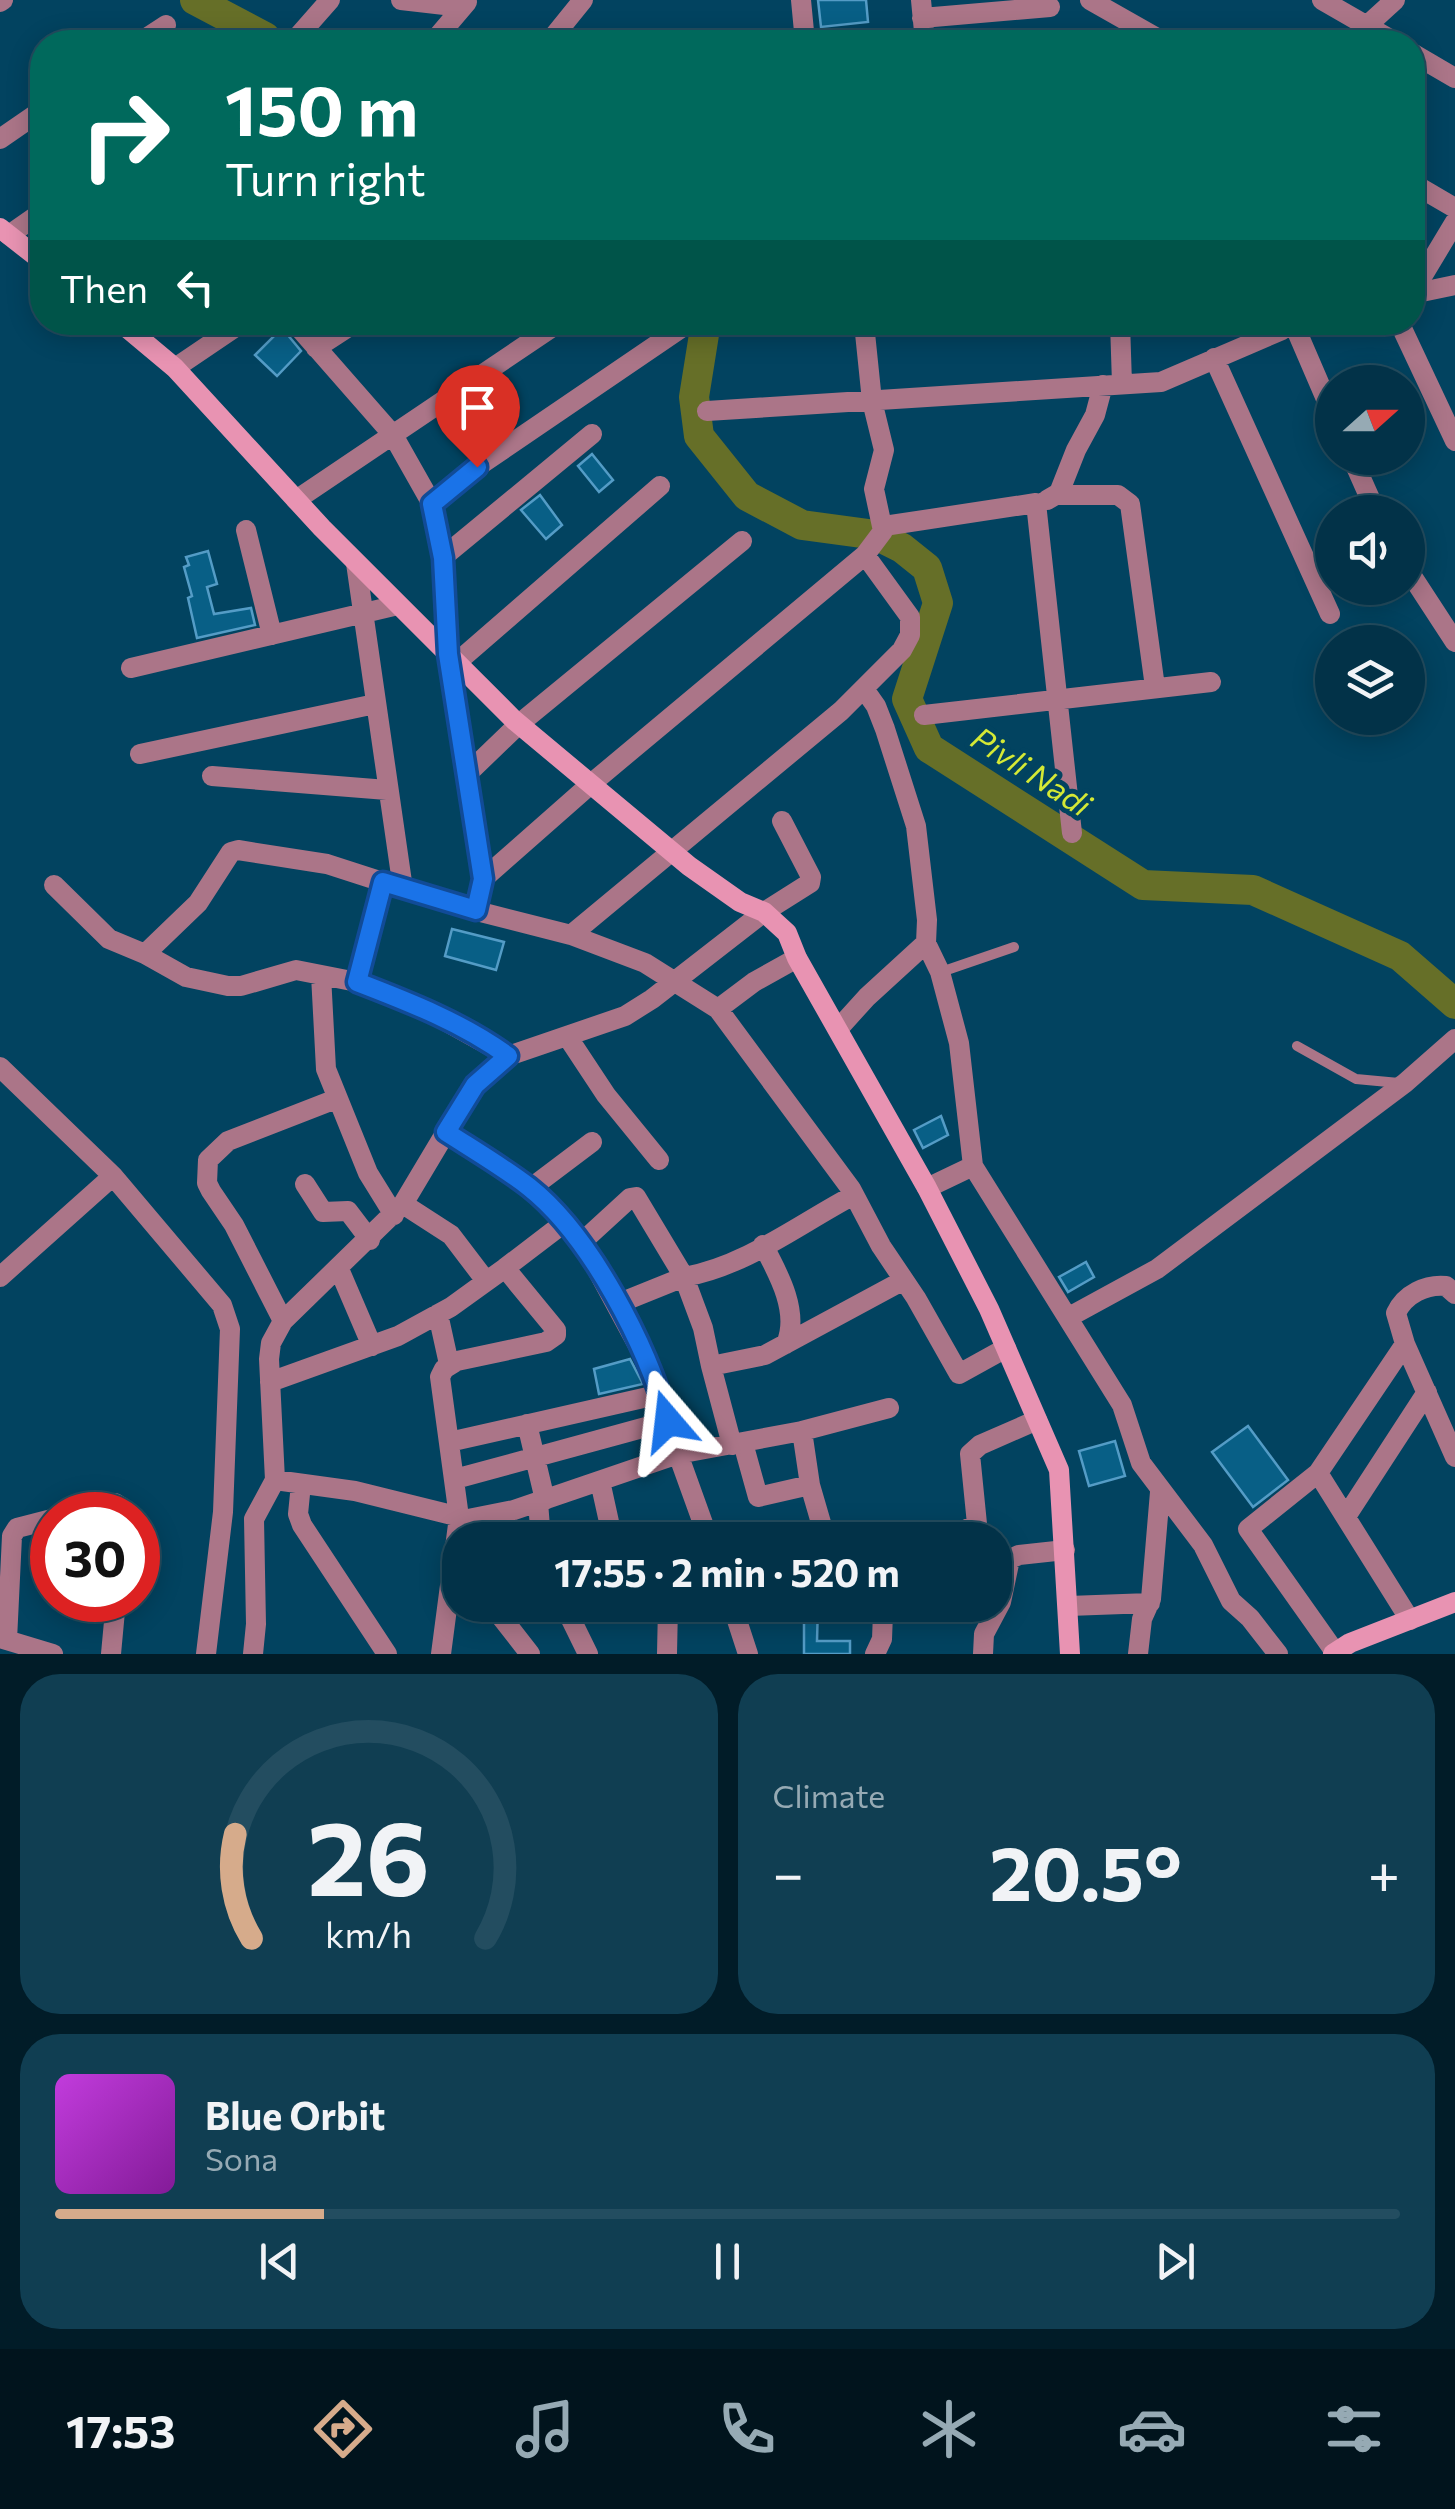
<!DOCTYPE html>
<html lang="en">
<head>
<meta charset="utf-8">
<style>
	:root { --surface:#023248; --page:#103e52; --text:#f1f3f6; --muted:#96aab4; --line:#234d60; --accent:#d6ab8b }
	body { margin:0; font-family:Commissioner,sans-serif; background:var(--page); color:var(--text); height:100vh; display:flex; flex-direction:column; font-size:38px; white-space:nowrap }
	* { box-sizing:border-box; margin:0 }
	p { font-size:32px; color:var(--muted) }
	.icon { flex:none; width:55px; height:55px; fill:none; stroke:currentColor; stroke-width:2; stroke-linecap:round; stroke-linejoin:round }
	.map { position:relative; height:1654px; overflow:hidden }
	.sheet { display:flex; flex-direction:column; gap:20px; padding:20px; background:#011c28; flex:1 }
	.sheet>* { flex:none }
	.guide { position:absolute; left:30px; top:30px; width:1395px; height:305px; border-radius:40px; box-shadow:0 5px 25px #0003,0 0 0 2px var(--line); background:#00695c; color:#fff; overflow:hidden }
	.needle { width:65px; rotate:69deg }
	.fabs { position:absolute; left:1315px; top:365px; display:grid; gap:20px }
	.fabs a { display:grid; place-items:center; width:110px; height:110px; border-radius:50%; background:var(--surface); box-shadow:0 5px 25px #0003,0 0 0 2px var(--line); font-size:50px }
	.speed { position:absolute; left:30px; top:1492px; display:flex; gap:20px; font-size:50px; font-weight:700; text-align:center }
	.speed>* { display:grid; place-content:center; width:130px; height:130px; border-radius:50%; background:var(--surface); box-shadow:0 5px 25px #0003,0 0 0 2px var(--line); line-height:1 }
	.speed .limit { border:15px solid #d22; background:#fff; color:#111 }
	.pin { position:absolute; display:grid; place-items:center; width:85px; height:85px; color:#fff; margin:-102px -42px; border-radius:50% 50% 50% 0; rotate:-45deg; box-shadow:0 0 10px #0007 }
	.pin .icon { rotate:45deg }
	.me { position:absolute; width:110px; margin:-55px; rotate:343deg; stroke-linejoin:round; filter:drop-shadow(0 0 8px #0008) }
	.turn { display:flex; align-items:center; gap:35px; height:210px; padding:0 30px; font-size:45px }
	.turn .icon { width:130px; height:130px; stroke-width:2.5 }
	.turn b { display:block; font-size:70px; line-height:85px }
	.then { display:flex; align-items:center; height:95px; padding:0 30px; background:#0003; gap:20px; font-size:38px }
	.big { font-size:75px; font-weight:700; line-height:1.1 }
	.sheet .widget { flex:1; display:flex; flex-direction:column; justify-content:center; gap:15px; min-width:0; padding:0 35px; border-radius:40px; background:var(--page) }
	.sheet .dial { align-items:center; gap:0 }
	.dial svg { height:260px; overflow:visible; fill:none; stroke:var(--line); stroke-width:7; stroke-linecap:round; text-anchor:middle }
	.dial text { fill:var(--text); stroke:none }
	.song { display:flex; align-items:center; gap:30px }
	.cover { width:120px; height:120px; border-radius:15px; background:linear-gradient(135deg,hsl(290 70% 55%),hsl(290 70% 35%)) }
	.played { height:10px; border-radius:5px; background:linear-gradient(90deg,var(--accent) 20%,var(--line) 20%) }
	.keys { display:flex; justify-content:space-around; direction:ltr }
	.heat { display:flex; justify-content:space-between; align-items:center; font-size:55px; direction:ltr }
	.sheet .tiles { flex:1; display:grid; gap:20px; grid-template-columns:1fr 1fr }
	.widget:last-child { grid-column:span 2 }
	.trip { position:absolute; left:442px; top:1522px; width:570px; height:100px; border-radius:40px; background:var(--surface); box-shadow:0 5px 25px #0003,0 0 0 2px var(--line); font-weight:700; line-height:100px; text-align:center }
	.menu { display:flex; height:160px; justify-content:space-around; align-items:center; background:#01141d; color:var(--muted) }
	.menu .icon { width:70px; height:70px }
	.menu .active { color:var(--accent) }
	.menu b { font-size:45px; color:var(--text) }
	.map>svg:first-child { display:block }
</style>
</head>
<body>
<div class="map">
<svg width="1455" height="1654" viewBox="0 0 1455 1654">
	<rect width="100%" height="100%" fill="#024360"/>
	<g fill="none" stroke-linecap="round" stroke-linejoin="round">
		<path stroke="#666f28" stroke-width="30" d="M195 0 265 37 263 42
			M706 322 694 397 699 436 747 496 802 525 876 535 902 548 927 568 938 603 907 699 929 748 1143 885 1253 890 1400 956 1455 1004"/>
	</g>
	<path fill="#085f86" stroke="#549cc6" stroke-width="2.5" d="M818 0H866L868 22 821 27Z
		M282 328 301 351 277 376 255 355Z
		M592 454 613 480 599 492 578 466Z
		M540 495 562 525 546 539 521 510Z
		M208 551 217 584 207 587 214 614 251 608 255 625 197 638 188 598 192 596 184 567 189 565 186 557Z
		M452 929 504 942 496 970 445 956Z
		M941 1116 948 1135 923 1148 914 1130Z
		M1086 1262 1094 1277 1068 1292 1059 1277Z
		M630 1359 643 1384 599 1394 594 1369Z
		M1248 1426 1288 1480 1253 1507 1212 1452Z
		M1115 1441 1125 1476 1089 1486 1079 1451Z
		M804 1605H818L817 1641H850V1654H804Z"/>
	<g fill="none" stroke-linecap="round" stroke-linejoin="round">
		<path stroke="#ab7588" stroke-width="10" d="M941 972 1014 947
			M1297 1046 1356 1079 1399 1083"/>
		<path stroke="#ab7588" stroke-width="20" d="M401 0 462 7
			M801 0 805 42
			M921 0 925 42
			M1090 0 1164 42
			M1322 0 1395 42
			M0 2 3 0
			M922 18 1050 7
			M140 42 166 25
			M293 42 330 0
			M433 42 467 2
			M549 42 583 0
			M1349 42 1395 0
			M1412 53 1455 78
			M0 139 42 110
			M1412 183 1455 208
			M9 235 42 212
			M1414 290 1455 222
			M1412 294 1455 285
			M294 322 393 435 432 504 443 557 448 655 483 879 476 910
			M1120 322 1122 384
			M1399 322 1455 441
			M1295 327 1332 413
			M316 348 356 322
			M1214 358 1330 614
			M175 368 243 322
			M707 411 1161 382 1282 330
			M1352 458 1376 512
			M1057 495H1118L1130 504 1155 687
			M296 500 560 322
			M1047 500 1059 493 1076 450 1095 415 1103 385
			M432 504 477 467 690 322
			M884 526 1036 503 1072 833
			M246 530 272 635
			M443 557 592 434
			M356 563 403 889
			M1408 570 1455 642
			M455 664 660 486
			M131 668 398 605
			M864 689 876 706 885 729 916 826 927 920 926 943 940 972 959 1043 973 1166
			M924 715 1211 682
			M140 754 375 704
			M212 776 387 790
			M465 776 519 724 742 541
			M483 879 592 783 865 555 883 531 874 489 884 450 872 401 865 333 868 322
			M54 885 109 939 145 954
			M571 935 841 711 902 650 910 635V617L865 555
			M321 975 326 1069 368 1173 394 1215
			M357 982 383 882
			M718 1009 754 982 797 958
			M838 1029 867 997 926 943
			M567 1036 606 1095 659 1160
			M508 1056 418 1006 357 982 296 970 241 986H228L186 977 145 954 198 903 231 852 238 850 327 864 457 906 571 935 645 963 718 1009 851 1189 881 1246 916 1298 959 1374 1006 1348
			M0 1067 113 1176 222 1305 230 1329 223 1512 206 1654
			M305 1184 323 1212 348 1211 370 1240
			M531 1188 592 1142
			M927 1188 973 1166 1122 1405 1141 1463 1203 1545 1231 1601 1250 1618 1278 1654
			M854 1195C799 1224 746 1266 684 1277L703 1328 711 1366 765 1355 904 1280
			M403 1204 451 1235 486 1281
			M582 1242 630 1198 636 1197 684 1277 617 1304
			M763 1245C778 1273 800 1312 786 1344
			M505 1268 564 1223
			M339 1269 372 1346
			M0 1277 113 1176
			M1455 1294 1446 1286C1426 1284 1405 1294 1396 1313L1405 1344 1455 1457
			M438 1314 449 1364
			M1069 1317 1157 1269 1405 1083 1455 1039
			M283 1321 234 1225 211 1191 207 1183 208 1160 228 1141 336 1099
			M1405 1344 1318 1473 1410 1620
			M711 1366 732 1445
			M270 1382 398 1336 451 1307 505 1268 556 1330V1335L546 1342 457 1361 444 1369 440 1377 459 1517 441 1654
			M527 1424 545 1500
			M802 1431 889 1408
			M449 1442 661 1394
			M743 1443 758 1497 810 1485
			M1318 1473 1248 1529 1335 1652
			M455 1479 668 1421
			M275 1480 355 1491 468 1519 514 1510 678 1454 656 1379 582 1242 531 1188 446 1132 475 1085 508 1056 625 1016 652 999 764 912 810 883 811 877 782 821
			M600 1481 613 1540
			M301 1484 298 1514 302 1525 387 1654
			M538 1502 541 1540
			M69 1515 115 1503 123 1508 124 1515
			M1347 1515 1427 1392
			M649 1540 681 1538 705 1529
			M709 1540 678 1454 802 1431 810 1485 826 1540
			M925 1540 932 1534 955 1535 977 1524 970 1454 980 1445 1037 1420
			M499 1605 502 1618 530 1654
			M564 1605 588 1654
			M732 1605 748 1654
			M1069 1606 1150 1603
			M0 1638 53 1654
			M7 1640 12 1536 17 1528 52 1519
			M111 1654 116 1600
			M253 1654 256 1624 254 1519 275 1480 269 1359 271 1343 283 1321 403 1204 446 1132
			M667 1654 668 1606
			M875 1654 882 1639 883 1613 895 1605
			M983 1654 984 1634 1001 1602 1010 1559 1019 1555 1065 1550
			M1138 1654 1142 1619 1151 1599 1160 1492"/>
		<path stroke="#e893b2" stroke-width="20" d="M0 228 42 261
			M120 322 175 368 322 528 514 720 689 866 740 902 764 912 787 933 797 958 927 1188 989 1309 1059 1470 1070 1654
			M1333 1654 1350 1643 1455 1602"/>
	</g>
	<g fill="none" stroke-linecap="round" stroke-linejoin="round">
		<g stroke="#114b97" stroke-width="25">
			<path id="route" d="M477 467 432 504 443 558 448 654 483 879 476 910 383 882 357 982C409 1002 463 1023 508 1056L475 1085 446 1132C474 1150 503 1167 529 1187 591 1236 647 1346 668 1421"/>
		</g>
		<use href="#route" stroke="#1a73e8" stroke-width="18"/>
	</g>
	<g text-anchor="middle" stroke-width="10" stroke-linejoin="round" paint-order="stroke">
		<g font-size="32" font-style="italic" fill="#d5e935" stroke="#024360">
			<text transform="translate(1031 772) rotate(33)" y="11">Pivli Nadi</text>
		</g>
	</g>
</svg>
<div class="fabs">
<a><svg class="needle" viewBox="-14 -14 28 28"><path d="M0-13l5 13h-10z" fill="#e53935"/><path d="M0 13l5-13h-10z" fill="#96aab4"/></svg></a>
<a><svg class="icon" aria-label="sound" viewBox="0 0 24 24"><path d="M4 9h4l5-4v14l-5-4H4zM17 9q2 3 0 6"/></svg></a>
<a><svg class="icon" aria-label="layers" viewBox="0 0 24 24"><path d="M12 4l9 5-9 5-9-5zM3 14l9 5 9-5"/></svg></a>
</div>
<div class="speed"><div class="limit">30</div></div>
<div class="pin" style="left:477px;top:467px;background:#d93025"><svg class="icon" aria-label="arrive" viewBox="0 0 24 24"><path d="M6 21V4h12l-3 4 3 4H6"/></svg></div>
<svg class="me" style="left:668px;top:1421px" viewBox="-20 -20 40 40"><path d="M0-17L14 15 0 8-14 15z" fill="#1a73e8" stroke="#fff" stroke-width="4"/></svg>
<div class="trip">17:55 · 2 min · 520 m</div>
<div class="guide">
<div class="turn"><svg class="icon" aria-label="right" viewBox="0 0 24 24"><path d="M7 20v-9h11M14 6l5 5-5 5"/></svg><div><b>150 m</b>Turn right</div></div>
<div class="then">Then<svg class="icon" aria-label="left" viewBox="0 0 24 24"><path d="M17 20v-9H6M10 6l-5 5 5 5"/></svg></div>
</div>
</div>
<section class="sheet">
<div class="tiles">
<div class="widget dial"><svg viewBox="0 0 100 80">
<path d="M14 69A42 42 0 1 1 86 69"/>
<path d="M14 69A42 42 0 0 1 9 37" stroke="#d6ab8b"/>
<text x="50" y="56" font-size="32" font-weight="700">26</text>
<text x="50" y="72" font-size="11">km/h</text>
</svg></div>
<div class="widget"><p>Climate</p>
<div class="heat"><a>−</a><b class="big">20.5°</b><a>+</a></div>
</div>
<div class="widget">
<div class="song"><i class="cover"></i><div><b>Blue Orbit</b><p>Sona</p></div></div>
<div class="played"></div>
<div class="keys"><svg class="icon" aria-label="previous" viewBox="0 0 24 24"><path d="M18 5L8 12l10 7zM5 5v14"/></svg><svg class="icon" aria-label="pause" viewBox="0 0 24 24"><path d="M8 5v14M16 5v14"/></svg><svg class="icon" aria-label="next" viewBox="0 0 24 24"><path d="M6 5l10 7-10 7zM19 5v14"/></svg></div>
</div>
</div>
</section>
<nav class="menu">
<b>17:53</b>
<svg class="icon active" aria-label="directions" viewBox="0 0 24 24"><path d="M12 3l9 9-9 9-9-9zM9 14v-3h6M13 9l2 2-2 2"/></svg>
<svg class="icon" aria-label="music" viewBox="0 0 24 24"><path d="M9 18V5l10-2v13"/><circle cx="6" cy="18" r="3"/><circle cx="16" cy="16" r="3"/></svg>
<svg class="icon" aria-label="phone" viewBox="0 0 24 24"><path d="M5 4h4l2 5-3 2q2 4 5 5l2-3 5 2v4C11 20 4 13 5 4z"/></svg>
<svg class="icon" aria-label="climate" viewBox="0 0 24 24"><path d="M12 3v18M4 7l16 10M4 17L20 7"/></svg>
<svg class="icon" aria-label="car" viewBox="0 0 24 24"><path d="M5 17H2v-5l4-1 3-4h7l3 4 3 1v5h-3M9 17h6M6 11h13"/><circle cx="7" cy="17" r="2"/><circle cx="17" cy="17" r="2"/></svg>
<svg class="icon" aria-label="filters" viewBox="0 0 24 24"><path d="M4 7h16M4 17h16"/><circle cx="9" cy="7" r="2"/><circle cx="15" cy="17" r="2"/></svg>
</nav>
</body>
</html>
